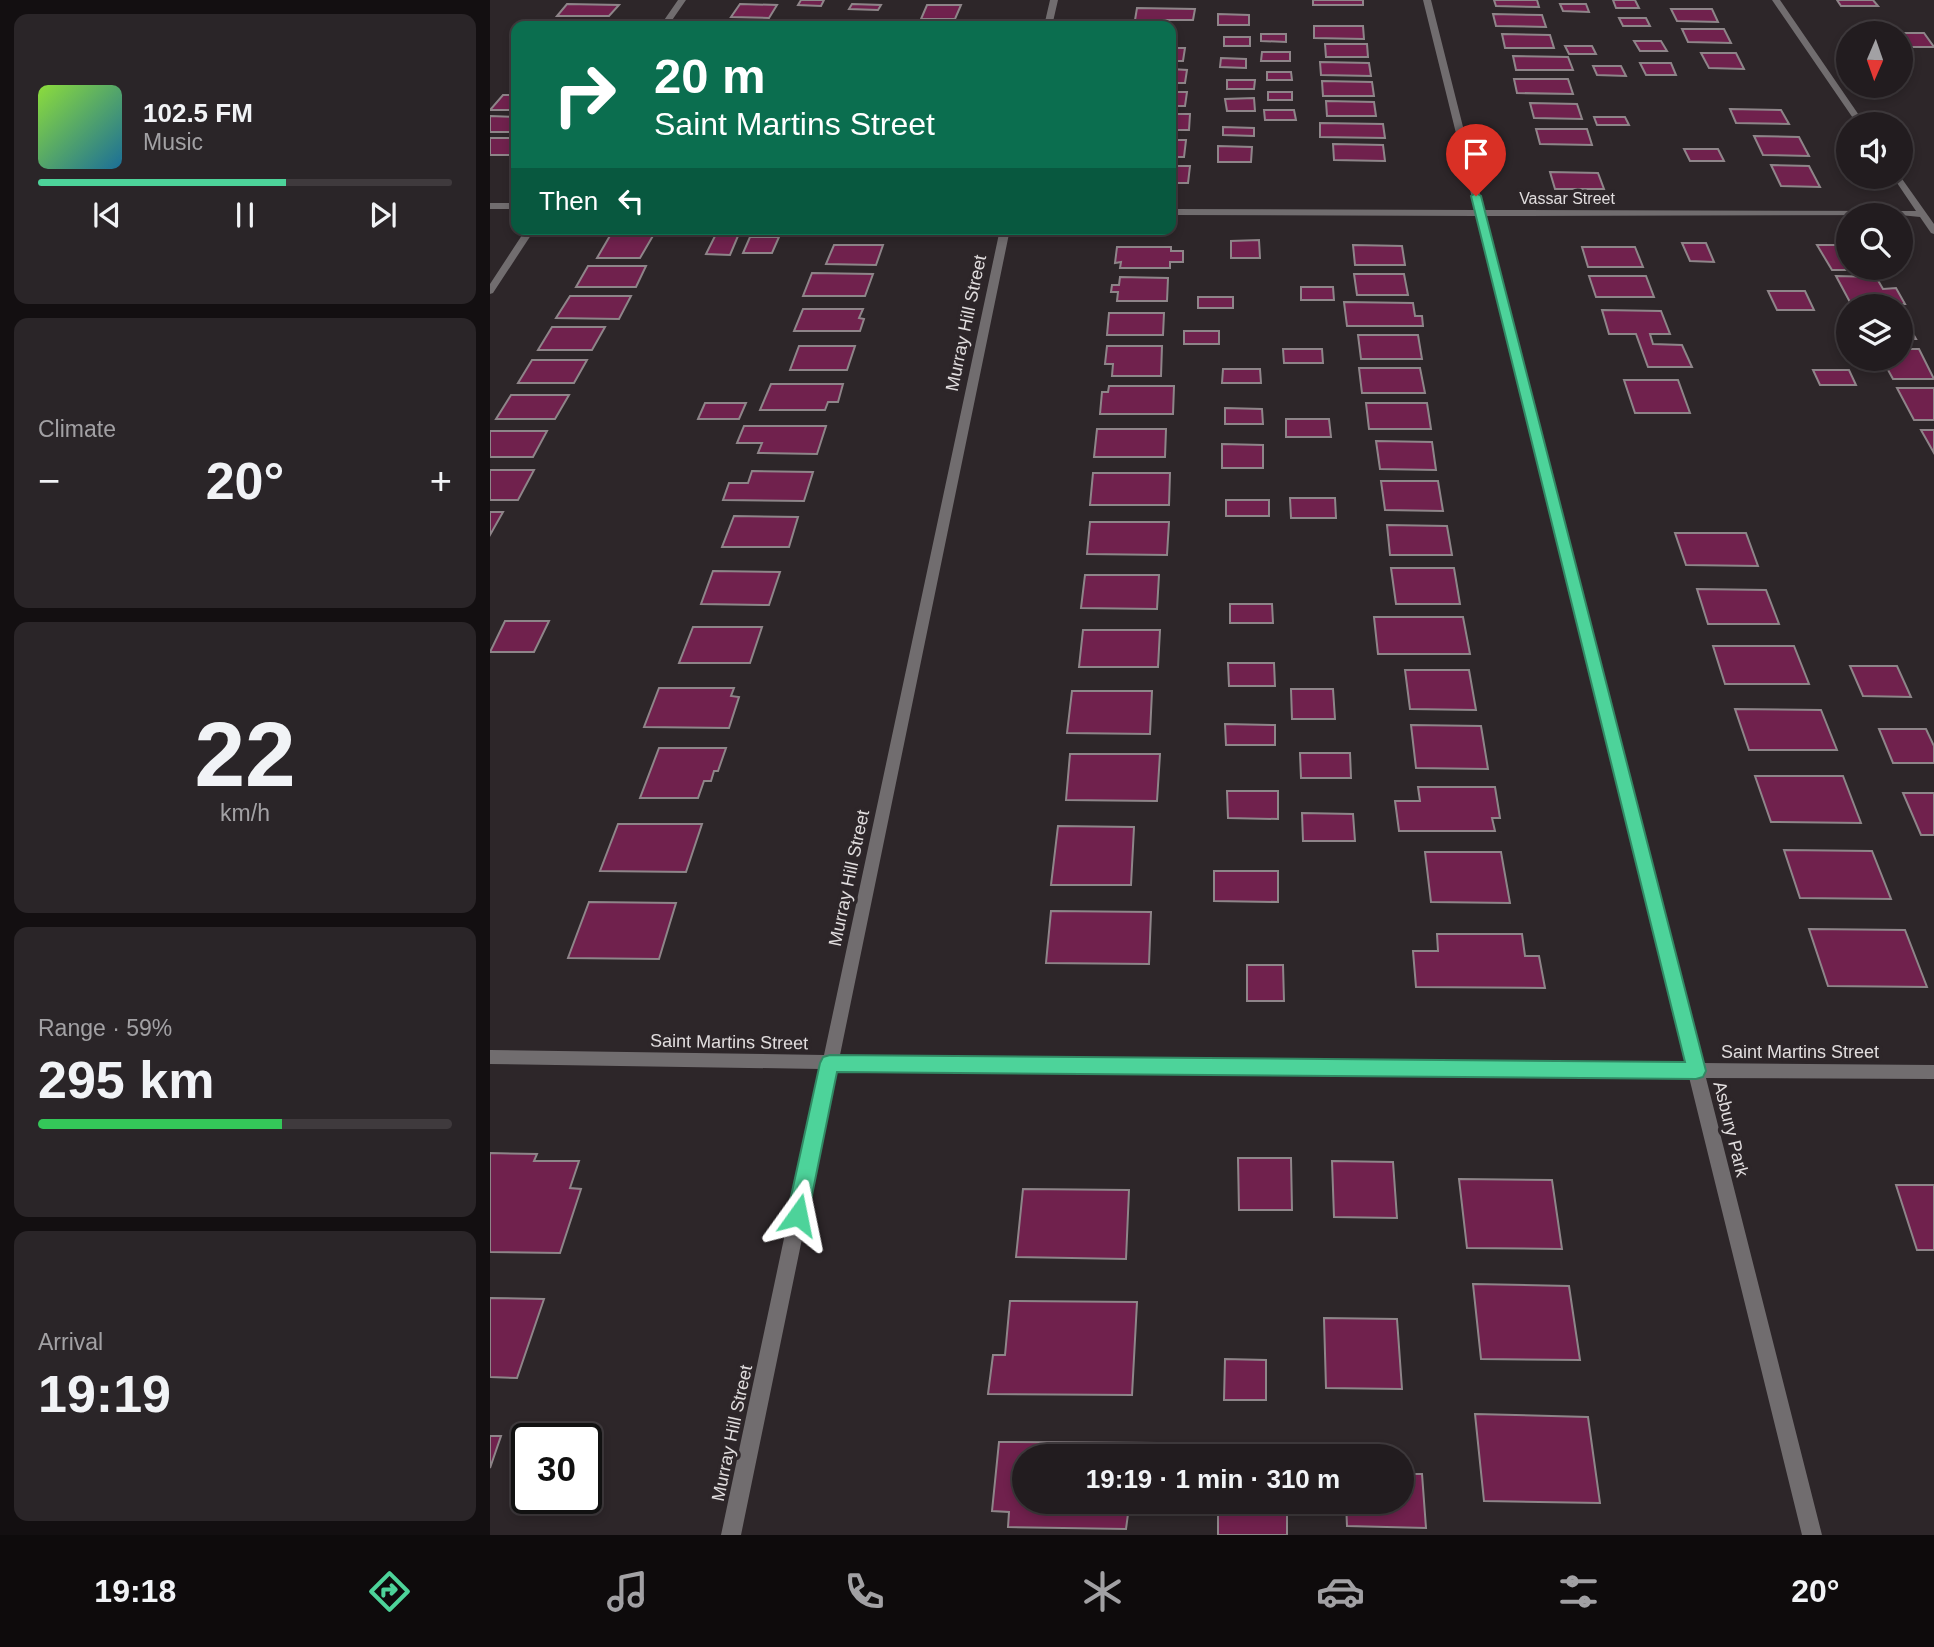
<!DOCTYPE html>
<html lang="en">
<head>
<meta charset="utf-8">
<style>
	:root { --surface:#221c1f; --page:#2a2528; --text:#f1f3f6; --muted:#a2a1a4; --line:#3f3a3d; --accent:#4dd39a }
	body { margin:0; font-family:Helvetica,sans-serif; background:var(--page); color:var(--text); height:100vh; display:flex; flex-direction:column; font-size:26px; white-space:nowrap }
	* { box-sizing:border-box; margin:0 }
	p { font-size:23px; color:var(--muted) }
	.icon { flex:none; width:38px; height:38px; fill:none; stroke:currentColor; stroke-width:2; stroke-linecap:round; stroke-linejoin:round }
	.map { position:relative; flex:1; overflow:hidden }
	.panel { display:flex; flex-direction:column; gap:14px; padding:14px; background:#130f11; width:490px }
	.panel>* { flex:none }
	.banner { position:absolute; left:21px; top:21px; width:665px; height:214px; border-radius:14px; box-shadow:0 4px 10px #0003,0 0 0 2px var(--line); background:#0b6e4f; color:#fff; overflow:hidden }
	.needle { width:46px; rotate:182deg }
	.buttons { position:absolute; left:1346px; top:21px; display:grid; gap:14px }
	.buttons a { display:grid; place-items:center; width:77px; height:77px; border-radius:50%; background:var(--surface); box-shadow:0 4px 10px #0003,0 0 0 2px var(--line); font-size:35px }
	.speed { position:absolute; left:21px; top:1423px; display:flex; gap:14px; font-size:35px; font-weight:700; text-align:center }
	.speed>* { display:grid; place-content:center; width:91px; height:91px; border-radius:50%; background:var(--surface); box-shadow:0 4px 10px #0003,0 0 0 2px var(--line); line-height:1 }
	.speed .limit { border:4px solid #111; border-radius:10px; background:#fff; color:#111 }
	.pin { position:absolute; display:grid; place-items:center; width:60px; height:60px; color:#fff; margin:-72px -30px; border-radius:50% 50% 50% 0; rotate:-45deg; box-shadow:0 0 7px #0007 }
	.pin .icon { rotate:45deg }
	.me { position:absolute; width:77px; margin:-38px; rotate:12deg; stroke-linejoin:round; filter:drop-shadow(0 0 5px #0008) }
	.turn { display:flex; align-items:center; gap:24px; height:147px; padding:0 28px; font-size:32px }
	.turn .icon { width:91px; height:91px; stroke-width:2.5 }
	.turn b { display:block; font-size:49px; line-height:60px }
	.then { display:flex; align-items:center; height:66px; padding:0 28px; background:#0003; gap:14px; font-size:26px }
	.big { font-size:52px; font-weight:600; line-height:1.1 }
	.panel .card { flex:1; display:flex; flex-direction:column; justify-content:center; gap:10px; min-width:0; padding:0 24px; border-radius:14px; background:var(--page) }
	.panel .dial { align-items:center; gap:0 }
	.dial b { font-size:91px; line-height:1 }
	.song { display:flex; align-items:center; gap:21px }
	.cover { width:84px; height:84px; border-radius:10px; background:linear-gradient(135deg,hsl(90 70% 55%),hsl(200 70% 35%)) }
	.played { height:7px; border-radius:4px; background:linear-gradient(90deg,var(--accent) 60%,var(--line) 60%) }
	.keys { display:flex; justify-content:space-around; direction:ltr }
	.heat { display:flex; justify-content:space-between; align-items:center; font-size:38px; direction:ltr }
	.charge { height:10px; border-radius:5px; background:linear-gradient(90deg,#34c759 59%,var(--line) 0) }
	.trip { position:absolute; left:522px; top:1444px; width:402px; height:70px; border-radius:35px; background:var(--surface); box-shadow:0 4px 10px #0003,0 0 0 2px var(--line); font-weight:600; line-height:70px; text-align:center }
	.tab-bar { display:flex; height:112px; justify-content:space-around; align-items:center; background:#0e0b0c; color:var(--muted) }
	.tab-bar .icon { width:49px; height:49px }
	.tab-bar .current { color:var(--accent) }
	.tab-bar b { font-size:32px; color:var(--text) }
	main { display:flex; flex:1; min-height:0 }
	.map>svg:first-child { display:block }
</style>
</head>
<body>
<main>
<section class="panel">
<div class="card">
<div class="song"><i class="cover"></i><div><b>102.5 FM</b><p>Music</p></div></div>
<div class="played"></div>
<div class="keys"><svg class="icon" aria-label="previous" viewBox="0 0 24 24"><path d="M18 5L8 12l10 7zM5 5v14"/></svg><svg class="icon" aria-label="pause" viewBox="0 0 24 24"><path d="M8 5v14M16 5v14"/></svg><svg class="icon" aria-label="next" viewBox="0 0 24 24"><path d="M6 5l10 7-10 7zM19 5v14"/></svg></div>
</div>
<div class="card"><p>Climate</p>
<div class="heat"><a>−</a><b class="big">20°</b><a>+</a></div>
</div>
<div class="card dial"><b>22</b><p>km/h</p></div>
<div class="card"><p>Range · 59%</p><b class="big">295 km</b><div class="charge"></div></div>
<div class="card"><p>Arrival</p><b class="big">19:19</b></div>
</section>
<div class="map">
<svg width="1444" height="1535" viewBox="0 0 1444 1535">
	<rect width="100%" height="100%" fill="#2d2629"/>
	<path fill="#70214d" stroke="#8e8589" stroke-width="2" d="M311 0H334L331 6 308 5Z
		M823 0H873V5H823Z
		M1004 0H1047L1049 7 1006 6Z
		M1123 0H1145L1149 8H1126Z
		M1347 0H1383L1388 6H1351Z
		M77 4 129 5 119 16H67Z
		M250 4 287 5 279 18 241 17Z
		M362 4 391 5 388 10 359 9Z
		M1070 4H1096L1099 12 1073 11Z
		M437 5H471L465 19H431Z
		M647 8 705 9 703 20H645Z
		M1181 9H1222L1228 22 1187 21Z
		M728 14 759 15V25H728Z
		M1003 14 1052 15 1056 27 1006 26Z
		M1129 18H1156L1160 26H1133Z
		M824 26H873L874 39 824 38Z
		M1192 29H1234L1241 43 1198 42Z
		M1376 33H1434L1444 47H1410V33Z
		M771 34H796V42L771 41Z
		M1012 34 1060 35 1064 48H1015Z
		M734 37H760V46H734Z
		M1144 41H1171L1177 51H1150Z
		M835 44H877L878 57H836Z
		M1075 46H1102L1106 54H1079Z
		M681 48H695L693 61H681Z
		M772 52H800V61H771Z
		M1211 53H1246L1254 69 1219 68Z
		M1023 56 1078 57 1083 70H1026Z
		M731 58 756 59V68L730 67Z
		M830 62 879 63 881 76 831 75Z
		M1150 63H1181L1186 75H1156Z
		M1103 66H1131L1136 76 1107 75Z
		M681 69 697 70 695 83H681Z
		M777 72H801L802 80H777Z
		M1024 79H1078L1083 94 1027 93Z
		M737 80H765L764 89H737Z
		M832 81 882 82 884 96H833Z
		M681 92H697L695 106H681Z
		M778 92H802V100H778Z
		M13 95H26V110H0Z
		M764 98 765 111H737L735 99Z
		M836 101 884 102 886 116H837Z
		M1040 103 1087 104 1092 119 1044 118Z
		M1240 109 1291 110 1299 124 1246 123Z
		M774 110H804L806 120H775Z
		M681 114H700L699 130H681Z
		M0 116 26 117V132H0Z
		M1104 117H1135L1139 125H1107Z
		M830 123 893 124 895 138 830 137Z
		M733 127 764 128V136L733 135Z
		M1046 129H1097L1102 145 1050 144Z
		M1264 136 1309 137 1319 156 1273 155Z
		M0 138H26V150L22 155H0Z
		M681 140H696L694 157H681Z
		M843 144 893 145 895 161 844 160Z
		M728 146 762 147 761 162H728Z
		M1194 149H1228L1234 161H1200Z
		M1281 165 1319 166 1330 187 1291 186Z
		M681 166H700L698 183H681Z
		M1060 172 1108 173 1114 189H1065Z
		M121 234H164L150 258H107Z
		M225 236H248L240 255 216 254Z
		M260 237H289L282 253H253Z
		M769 240 770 258H741V241Z
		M1192 243H1216L1224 262 1200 261Z
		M344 245H393L386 265 336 264Z
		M863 245 912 246 915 265H865Z
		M1327 245H1358V268H1383L1385 270H1342Z
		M627 247H681V251H693V262H680V268H630L631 262 625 263Z
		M1092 247H1145L1153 267H1098Z
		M98 266H156L146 287H86Z
		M322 273 383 274 375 296H313Z
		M864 274H914L918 295H867Z
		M1099 276H1156L1164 297H1106Z
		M1346 276 1386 277 1393 289 1406 288 1415 304H1361Z
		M630 277 678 278 677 301H627L628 292H621L622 285H629Z
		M811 287H843L844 300H811Z
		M1278 291H1315L1324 310H1287Z
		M80 296H141L129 319 66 318Z
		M708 297H743V308H708Z
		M854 302 923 303 925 316H932L933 326H857Z
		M313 309H373L369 318 374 319 370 331H304Z
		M1112 310 1171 311 1180 334H1160L1163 344 1192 345 1202 367H1158L1146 334H1119Z
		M619 313H674L673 335H617Z
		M1410 313H1411L1426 339H1410Z
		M62 327H115L102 350H48Z
		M694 331H729V344H694Z
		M868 335H928L932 359H871Z
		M309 346H365L357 370H300Z
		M617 346H672L671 376H622L623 364H615Z
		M793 349H832L833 363H794Z
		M1410 349H1429L1444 379H1403L1392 359H1410Z
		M42 360H97L84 383H28Z
		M869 368H930L935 393H872Z
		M733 369H770L771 383H732Z
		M1323 370H1359L1366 385H1330Z
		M1134 380H1188L1200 413H1145Z
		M281 384H353L348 402H338L335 410H270Z
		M619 386H684L683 414H610L612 392H618Z
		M1407 388H1444V420H1424Z
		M21 395H79L65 419H6Z
		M215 403H256L249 419H208Z
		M876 403H937L941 429H879Z
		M735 408 772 409 773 424H735Z
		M796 419H839L841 437H796Z
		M254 426H336L327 454 268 453 272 443H247Z
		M607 429H676L675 457H604Z
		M1431 430H1444V453Z
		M0 431H57L43 457H0Z
		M886 441 942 442 946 470 890 469Z
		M732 444 773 445V468H732Z
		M0 470H44L28 500H0Z
		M262 471 323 472 314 501 233 500 239 483H258Z
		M603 473H680L679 505H600Z
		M891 481H948L953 511 895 510Z
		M800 498H845L846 518H801Z
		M736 500H779V516H736Z
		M0 512H13L0 535Z
		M244 516 308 517 299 547H232Z
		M600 522H679L677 555 597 554Z
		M897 525 957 526 962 555H900Z
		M1185 533H1256L1268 566 1196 565Z
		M901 568H964L970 604H906Z
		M223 571 290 572 279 605 211 604Z
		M595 575H669L667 609 591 608Z
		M1207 589 1276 590 1289 624H1218Z
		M740 604H782L783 623H740Z
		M884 617H973L980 654H888Z
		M15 621H59L44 652H0Z
		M203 627H272L260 663H189Z
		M593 630H670L668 667H589Z
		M1223 646H1304L1319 684H1235Z
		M738 663H784L785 686H739Z
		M1360 666H1407L1421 697 1373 696Z
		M915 670H979L986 710 920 709Z
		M169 688H244L241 696 249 697 239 728 154 727Z
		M801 689H843L845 719H802Z
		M582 691H662L660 734 577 733Z
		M1245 709 1331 710 1347 750H1259Z
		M735 724 785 725V745H736Z
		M921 725 991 726 998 769 926 768Z
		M1389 729H1436L1444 746V763H1403Z
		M169 748H236L228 771H224L221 781H214L208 798H150Z
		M810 753H860L861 778H811Z
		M580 754H670L667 801 576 800Z
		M1265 776H1353L1371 823 1281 822Z
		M928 787H1005L1010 818H1002L1005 831H909L905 801H930Z
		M737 791H788V819L738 818Z
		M1413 793H1444V835H1431Z
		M812 813 863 814 865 841H813Z
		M128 824H212L196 872 110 871Z
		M568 826 644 827 641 885H561Z
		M1294 850 1382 851 1401 899 1310 898Z
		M935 852H1011L1020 903 941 902Z
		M724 871H788V902L724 901Z
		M99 902 186 903 169 959 78 958Z
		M561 911 661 912 659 964 556 963Z
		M1319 929 1415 930 1437 987 1338 986Z
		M947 934H1032L1035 956H1049L1055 988 926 987 923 951H948Z
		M757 965H793L794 1001H757Z
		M0 1153 47 1154 44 1161H89L80 1188 91 1189 70 1253 0 1252Z
		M748 1158H801L802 1210H749Z
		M842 1161 903 1162 907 1218 844 1217Z
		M969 1179 1062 1180 1072 1249 977 1248Z
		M1406 1185H1444V1250H1427Z
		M533 1189 639 1190 636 1259 526 1257Z
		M983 1284 1079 1286 1090 1360 991 1359Z
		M0 1298 54 1299 27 1378 0 1377Z
		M520 1301 647 1302 642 1395 498 1394 503 1355H515Z
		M834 1318 907 1319 912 1389 836 1388Z
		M735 1359 776 1360V1400H734Z
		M985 1414 1098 1417 1110 1503 994 1501Z
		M0 1436H11L0 1468Z
		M509 1442 667 1443 666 1456H534V1502H665V1515L638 1514 636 1529 518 1527 519 1512 502 1511Z
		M912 1474H932L936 1528 857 1526 856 1502H912Z
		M728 1513 797 1514V1535H728Z"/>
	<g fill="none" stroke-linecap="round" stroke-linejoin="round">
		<path fill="#716d6f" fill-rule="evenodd" d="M188 0H196L178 26H170Z
			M560 0H568L562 26H554Z
			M933 0H941L994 210 1426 211 1403 177 1410 176 1444 224V234L1441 233 1430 217 1410 215 996 216 1212 1063 1444 1065V1079L1216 1078 1332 1535H1312L1199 1077 347 1069 251 1535H231L330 1069 0 1064V1050L334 1055 510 229H520L350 1055 1195 1063 987 216 681 215V209L985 210Z
			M1282 0H1290L1375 124H1367Z
			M0 203H26V209H0Z
			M36 229H45L3 293 0 294V284Z"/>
	</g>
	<path fill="#4dd39a" stroke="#328964" stroke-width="2" d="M986 193 991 196 1216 1071 1213 1077 1206 1079 347 1072 318 1215 315 1222 308 1225 300 1222 297 1215 330 1063 333 1057 340 1055 1195 1062 981 196Z"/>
	<g text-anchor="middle" stroke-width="7" stroke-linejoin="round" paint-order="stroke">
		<g font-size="16" fill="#e1ddde" stroke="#2d2629">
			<text x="1077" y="204">Vassar Street</text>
		</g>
		<g font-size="18" fill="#e1ddde" stroke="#2d2629">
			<text transform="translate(476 323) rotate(-78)" y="6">Murray Hill Street</text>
			<text transform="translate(359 878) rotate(-78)" y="6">Murray Hill Street</text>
			<text transform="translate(239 1042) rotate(1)" y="6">Saint Martins Street</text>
			<text x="1310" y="1058">Saint Martins Street</text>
			<text transform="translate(1241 1129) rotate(76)" y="6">Asbury Park</text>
			<text transform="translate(242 1433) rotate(-78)" y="6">Murray Hill Street</text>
		</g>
	</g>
</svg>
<div class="buttons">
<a><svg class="needle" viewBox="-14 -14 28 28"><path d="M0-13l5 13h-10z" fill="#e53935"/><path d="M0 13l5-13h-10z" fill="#a2a1a4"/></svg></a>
<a><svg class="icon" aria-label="sound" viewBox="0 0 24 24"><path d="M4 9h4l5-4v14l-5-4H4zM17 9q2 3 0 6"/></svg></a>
<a><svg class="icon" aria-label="search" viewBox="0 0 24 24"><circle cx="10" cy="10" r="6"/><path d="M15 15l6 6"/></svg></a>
<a><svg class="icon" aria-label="layers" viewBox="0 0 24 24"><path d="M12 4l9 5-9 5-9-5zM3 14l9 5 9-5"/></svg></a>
</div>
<div class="speed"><div class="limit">30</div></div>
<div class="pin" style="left:986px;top:196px;background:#d93025"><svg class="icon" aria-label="arrive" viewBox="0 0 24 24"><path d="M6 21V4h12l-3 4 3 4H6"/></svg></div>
<svg class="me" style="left:308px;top:1215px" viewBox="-20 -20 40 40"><path d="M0-17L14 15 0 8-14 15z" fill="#4dd39a" stroke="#fff" stroke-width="4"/></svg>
<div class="trip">19:19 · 1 min · 310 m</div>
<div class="banner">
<div class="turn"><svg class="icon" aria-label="right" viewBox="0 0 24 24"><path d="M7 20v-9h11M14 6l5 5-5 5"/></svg><div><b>20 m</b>Saint Martins Street</div></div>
<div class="then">Then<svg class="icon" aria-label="left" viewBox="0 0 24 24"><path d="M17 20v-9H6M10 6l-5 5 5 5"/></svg></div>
</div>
</div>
</main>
<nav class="tab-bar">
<b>19:18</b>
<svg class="icon current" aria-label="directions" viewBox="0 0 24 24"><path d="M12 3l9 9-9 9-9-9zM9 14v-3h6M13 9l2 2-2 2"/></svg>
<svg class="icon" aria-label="music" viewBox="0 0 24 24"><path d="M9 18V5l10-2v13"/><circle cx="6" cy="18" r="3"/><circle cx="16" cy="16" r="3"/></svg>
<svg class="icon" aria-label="phone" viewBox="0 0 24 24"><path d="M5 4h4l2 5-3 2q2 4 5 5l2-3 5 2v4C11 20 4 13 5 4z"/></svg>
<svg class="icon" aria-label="climate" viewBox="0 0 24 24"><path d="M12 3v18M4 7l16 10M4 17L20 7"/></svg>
<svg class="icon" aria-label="car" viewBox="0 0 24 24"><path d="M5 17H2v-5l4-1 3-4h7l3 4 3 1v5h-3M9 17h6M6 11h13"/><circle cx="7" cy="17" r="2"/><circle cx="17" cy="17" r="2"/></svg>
<svg class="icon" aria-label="filters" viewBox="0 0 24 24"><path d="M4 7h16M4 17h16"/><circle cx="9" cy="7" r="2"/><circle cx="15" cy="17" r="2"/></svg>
<b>20°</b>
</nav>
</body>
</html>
